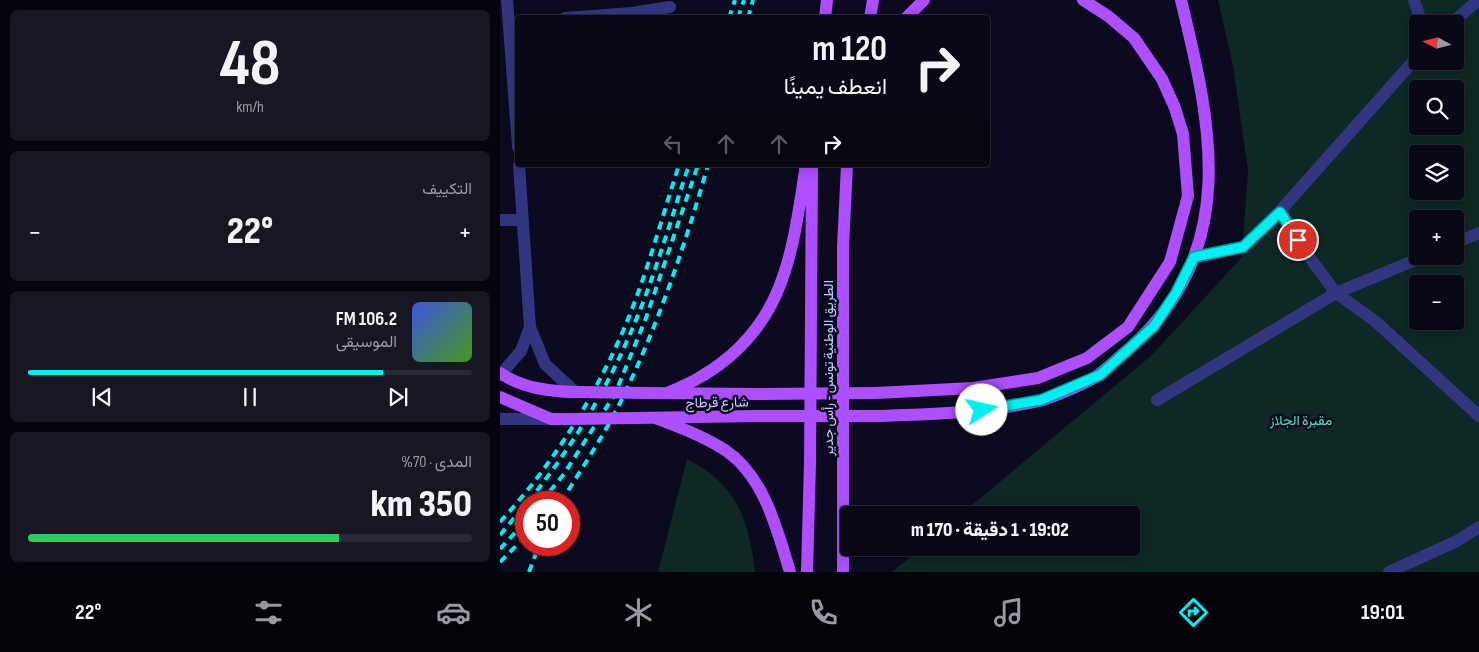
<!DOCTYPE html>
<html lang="ar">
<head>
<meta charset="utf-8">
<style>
	:root { --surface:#090816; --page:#171623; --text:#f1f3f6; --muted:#999aa1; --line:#292935; --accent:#00f0f2 }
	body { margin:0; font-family:"Sofia Sans Condensed",Vazirmatn,sans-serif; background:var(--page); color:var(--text); direction:rtl; height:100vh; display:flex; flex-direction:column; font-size:19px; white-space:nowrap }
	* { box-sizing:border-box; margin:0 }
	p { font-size:16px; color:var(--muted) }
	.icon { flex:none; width:28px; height:28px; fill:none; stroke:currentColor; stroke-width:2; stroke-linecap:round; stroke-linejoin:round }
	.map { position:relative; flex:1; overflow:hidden; direction:ltr }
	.side { display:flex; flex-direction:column; gap:10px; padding:10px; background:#05040c; width:500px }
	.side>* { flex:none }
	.banner { position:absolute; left:15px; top:15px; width:475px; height:152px; border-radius:5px; box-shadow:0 2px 12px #0003,0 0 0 1px var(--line); direction:rtl; background:#090816; color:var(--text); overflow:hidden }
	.needle { width:32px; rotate:277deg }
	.controls { position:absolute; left:909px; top:15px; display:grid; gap:10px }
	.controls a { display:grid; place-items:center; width:55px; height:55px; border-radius:5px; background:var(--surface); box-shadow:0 2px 12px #0003,0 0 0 1px var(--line); font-size:25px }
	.speed { position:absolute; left:15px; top:491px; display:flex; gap:10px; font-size:25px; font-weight:700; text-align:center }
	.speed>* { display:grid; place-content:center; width:65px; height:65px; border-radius:50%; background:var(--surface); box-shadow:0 2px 12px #0003,0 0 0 1px var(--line); line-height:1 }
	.speed .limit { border:8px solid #d22; background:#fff; color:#111 }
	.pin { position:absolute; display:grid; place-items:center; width:42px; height:42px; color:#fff; margin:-21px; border:2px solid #fff; border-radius:50%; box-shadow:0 1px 5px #0007 }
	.me { position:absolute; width:55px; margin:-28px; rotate:80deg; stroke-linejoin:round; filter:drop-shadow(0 0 4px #0008) }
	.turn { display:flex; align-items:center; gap:18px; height:105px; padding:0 20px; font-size:22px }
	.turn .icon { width:65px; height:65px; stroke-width:2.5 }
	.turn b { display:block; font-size:35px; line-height:42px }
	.lanes { display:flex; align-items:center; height:48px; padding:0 20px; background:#0003; justify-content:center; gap:25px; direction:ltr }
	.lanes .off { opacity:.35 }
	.big { font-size:38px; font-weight:800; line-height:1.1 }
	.side .card { flex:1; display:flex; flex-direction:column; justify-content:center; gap:8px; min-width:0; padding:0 18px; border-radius:8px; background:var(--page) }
	.side .dial { align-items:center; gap:0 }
	.dial b { font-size:65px; line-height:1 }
	.song { display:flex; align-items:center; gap:15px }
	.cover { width:60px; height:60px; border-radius:8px; background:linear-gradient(135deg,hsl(230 70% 55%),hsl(100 70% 35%)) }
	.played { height:5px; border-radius:2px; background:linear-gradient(90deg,var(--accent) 80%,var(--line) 80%) }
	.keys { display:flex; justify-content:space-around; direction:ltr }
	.heat { display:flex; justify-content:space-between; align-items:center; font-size:28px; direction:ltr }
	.charge { height:8px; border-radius:4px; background:linear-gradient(90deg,#34c759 70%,var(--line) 0) }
	.trip { position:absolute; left:340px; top:506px; width:300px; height:50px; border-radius:5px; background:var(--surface); box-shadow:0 2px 12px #0003,0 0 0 1px var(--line); font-weight:800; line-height:50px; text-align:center; direction:rtl }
	.dock { display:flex; height:80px; justify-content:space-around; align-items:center; background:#040309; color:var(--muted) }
	.dock .icon { width:35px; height:35px }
	.dock .on { color:var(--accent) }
	.dock b { font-size:22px; color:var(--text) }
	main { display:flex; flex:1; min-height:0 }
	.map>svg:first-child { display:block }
</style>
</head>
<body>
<main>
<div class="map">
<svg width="979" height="572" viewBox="0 0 979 572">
	<rect width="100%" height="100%" fill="#0c0a1e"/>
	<path fill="#0d2825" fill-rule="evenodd" d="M718 0H979V572H392L421 548H631V515H460L652 355 742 257 748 170 733 66ZM918 24H955V61H918ZM918 89H955V126H918ZM918 154H955V191H918ZM918 219H955V256H918ZM918 284H955V321H918Z
		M187 459C237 484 249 520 255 572H158Z"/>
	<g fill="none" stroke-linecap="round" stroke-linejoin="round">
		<path stroke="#323680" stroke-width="12" d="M7 0 18 147
			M914 0 922 24
			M65 18 132 13 170 7
			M951 24 978 0
			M780 211 807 254 836 293 875 321 979 416
			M0 220H22
			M955 243 979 233
			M694 257 743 247 780 211 918 56
			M30 327 45 364 75 392
			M0 375 21 351 30 327 19 165
			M657 400 836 293 925 256
			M0 419H50
			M889 572 957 541 979 527"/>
		<path stroke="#ad4eff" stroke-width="12" d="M325 18 327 0
			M370 18 373 0
			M406 18 424 0
			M0 373C24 389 53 392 81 392
			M146 393 258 394
			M167 393C179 388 191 383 202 376 286 326 292 252 306 165
			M376 393 473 388 538 378 587 358 628 327 670 262 688 196 683 134 675 108 662 79 634 38 608 16 583 0
			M0 397 51 419H71
			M378 416C432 414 486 413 539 401 552 398 592 381 601 373 611 365 620 356 630 348 740 249 712 127 681 0
			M135 418 258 416
			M155 418C179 427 203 436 225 450 264 476 277 529 290 572
			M307 572 310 463 312 165
			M343 572V247L347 165"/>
		<path stroke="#00f0f2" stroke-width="4" stroke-dasharray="8 6" stroke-linecap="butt" d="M229 18 235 0
			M238 18 244 0
			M248 18 253 0
			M28 502C69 451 104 395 130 334 154 280 170 221 189 165
			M41 502 64 474 115 394 146 318 198 165
			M61 502C82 468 105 434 123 397 158 325 186 242 208 165
			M0 522C51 467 93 400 123 331 146 278 161 220 179 165
			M0 535 26 504
			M0 549 26 521
			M0 562 26 536
			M29 572 39 545"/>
		<path stroke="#ad4eff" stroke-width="12" d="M81 392 146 393
			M258 394 376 393
			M258 416H378
			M71 419 135 418"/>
	</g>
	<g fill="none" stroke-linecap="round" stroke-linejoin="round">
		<g stroke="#009c9d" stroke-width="12">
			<path id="route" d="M482 410 541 400 600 375 654 326 676 293 694 257 743 247 780 212 798 240"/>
		</g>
		<use href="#route" stroke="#00f0f2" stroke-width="9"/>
	</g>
	<g text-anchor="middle" stroke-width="5" stroke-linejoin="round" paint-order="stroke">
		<g font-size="14" fill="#c9c7ff" stroke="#0c0a1e">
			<text transform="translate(328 368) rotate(-90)" y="5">الطريق الوطنية تونس - رأس جدير</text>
			<text transform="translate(217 402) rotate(-1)" y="5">شارع قرطاج</text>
		</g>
		<g font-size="14" fill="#4ce6b2" stroke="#0c0a1e">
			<text x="801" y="425">مقبرة الجلاز</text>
		</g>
	</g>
</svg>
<div class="controls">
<a><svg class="needle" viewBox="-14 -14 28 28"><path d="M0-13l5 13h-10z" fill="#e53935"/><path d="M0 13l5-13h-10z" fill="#999aa1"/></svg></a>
<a><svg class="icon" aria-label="search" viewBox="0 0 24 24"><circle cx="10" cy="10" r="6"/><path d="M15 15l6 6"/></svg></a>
<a><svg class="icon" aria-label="layers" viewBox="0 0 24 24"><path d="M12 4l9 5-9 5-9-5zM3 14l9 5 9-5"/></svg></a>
<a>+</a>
<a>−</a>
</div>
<div class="speed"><div class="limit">50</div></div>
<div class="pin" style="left:798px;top:240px;background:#d93025"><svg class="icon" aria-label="arrive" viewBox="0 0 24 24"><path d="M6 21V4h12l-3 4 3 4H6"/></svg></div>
<svg class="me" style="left:482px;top:410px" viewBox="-20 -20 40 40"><circle r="19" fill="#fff"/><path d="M0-13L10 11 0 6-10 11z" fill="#00f0f2"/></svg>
<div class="trip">19:02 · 1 دقيقة · 170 m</div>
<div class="banner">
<div class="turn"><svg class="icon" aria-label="right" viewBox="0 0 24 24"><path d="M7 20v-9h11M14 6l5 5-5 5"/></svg><div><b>120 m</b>انعطف يمينًا</div></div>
<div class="lanes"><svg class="icon off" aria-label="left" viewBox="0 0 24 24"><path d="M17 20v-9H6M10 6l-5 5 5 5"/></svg><svg class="icon off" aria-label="ahead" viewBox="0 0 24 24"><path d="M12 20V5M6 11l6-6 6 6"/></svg><svg class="icon off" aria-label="ahead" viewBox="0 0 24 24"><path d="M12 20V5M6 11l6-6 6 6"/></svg><svg class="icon" aria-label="right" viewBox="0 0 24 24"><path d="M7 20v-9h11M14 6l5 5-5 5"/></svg></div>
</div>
</div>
<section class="side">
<div class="card dial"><b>48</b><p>km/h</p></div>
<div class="card"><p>التكييف</p>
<div class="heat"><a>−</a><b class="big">22°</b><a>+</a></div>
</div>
<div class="card">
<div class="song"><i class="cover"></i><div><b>106.2 FM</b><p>الموسيقى</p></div></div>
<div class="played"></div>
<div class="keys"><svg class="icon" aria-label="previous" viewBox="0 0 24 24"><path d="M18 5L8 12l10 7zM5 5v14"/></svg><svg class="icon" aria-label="pause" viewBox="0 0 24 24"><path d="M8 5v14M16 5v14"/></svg><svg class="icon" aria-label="next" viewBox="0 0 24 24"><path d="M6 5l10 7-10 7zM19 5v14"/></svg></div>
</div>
<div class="card"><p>المدى · 70%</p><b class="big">350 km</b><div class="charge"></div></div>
</section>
</main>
<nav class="dock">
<b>19:01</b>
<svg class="icon on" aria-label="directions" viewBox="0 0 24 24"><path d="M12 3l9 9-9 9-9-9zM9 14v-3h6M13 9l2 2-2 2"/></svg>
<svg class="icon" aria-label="music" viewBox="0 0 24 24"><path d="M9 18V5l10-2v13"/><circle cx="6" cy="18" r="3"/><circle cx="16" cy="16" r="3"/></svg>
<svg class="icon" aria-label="phone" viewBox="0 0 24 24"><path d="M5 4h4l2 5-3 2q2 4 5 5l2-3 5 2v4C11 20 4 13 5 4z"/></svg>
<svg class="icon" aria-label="climate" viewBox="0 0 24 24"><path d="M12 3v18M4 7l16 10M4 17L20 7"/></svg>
<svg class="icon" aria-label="car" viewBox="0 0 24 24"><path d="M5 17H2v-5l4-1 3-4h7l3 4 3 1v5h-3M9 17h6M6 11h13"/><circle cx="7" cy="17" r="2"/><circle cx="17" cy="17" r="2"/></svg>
<svg class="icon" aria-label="filters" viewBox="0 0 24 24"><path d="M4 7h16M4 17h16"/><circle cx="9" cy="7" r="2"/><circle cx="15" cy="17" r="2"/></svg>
<b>22°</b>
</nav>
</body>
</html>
